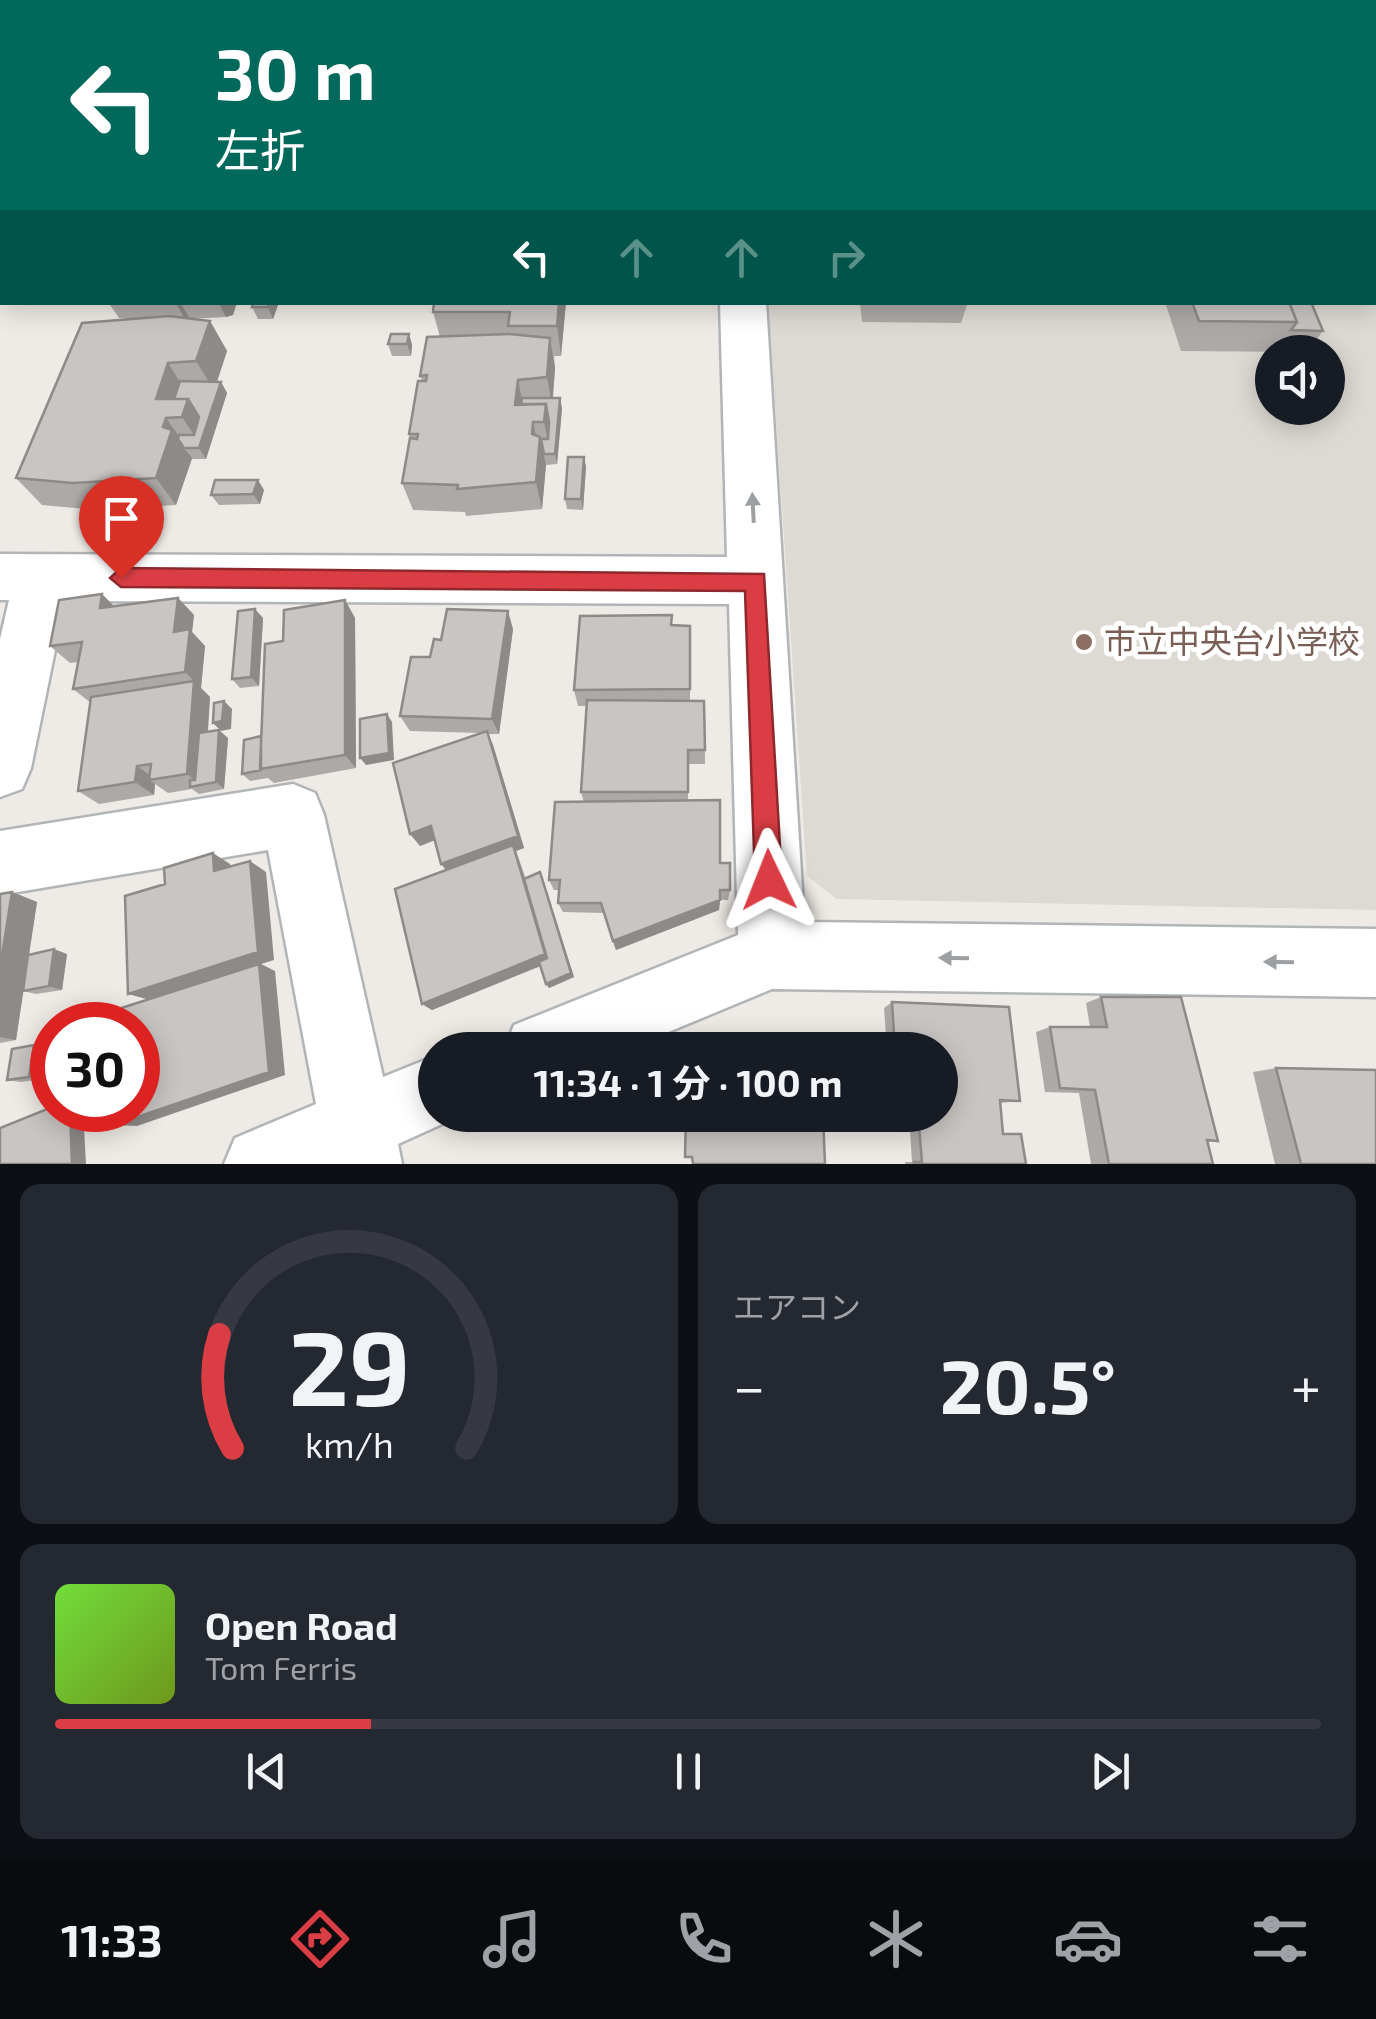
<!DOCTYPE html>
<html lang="ja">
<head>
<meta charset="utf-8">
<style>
	:root { --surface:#171b24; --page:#242831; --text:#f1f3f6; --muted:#9ea1a6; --line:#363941; --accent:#da3e44 }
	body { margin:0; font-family:"Exo 2","Noto Sans JP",sans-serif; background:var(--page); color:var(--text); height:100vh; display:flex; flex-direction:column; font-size:38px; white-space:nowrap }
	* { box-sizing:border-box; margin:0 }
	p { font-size:32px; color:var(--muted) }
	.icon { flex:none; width:55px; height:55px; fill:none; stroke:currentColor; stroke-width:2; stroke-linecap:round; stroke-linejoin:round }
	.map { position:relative; height:1164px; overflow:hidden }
	.details { display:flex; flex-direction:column; gap:20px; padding:20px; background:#0d0f14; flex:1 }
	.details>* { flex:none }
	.hud { position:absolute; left:0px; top:0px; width:1378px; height:305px; box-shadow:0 5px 25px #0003; background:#00695c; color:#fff; overflow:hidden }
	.fabs { position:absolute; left:1255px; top:335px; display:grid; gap:20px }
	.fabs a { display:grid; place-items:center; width:90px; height:90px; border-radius:50%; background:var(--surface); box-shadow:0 5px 25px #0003; font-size:50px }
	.speed { position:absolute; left:30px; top:1002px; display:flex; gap:20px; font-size:50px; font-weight:700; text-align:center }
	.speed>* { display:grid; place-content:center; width:130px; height:130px; border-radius:50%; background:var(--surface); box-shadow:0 5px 25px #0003; line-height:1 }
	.speed .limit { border:15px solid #d22; background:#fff; color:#111 }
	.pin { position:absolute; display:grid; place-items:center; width:85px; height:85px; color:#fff; margin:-102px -42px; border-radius:50% 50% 50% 0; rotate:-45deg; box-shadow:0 0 10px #0007 }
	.pin .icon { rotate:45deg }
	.me { position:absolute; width:110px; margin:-55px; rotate:358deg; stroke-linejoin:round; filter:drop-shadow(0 0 8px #0008) }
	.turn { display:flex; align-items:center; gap:35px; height:210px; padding:0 50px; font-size:45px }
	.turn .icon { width:130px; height:130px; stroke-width:2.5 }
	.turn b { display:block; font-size:70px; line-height:85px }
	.lanes { display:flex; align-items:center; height:95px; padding:0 50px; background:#0003; justify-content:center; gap:50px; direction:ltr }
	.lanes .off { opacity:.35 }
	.big { font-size:75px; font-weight:700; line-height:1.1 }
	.details .card { flex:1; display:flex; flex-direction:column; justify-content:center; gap:15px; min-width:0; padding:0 35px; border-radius:20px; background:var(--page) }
	.details .dial { align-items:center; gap:0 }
	.dial svg { height:260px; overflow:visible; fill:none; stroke:var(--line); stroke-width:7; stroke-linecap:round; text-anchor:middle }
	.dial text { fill:var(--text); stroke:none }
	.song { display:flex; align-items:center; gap:30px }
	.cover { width:120px; height:120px; border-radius:15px; background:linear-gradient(135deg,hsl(100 70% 55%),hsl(80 70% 35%)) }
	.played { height:10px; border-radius:5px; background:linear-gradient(90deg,var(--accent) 25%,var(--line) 25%) }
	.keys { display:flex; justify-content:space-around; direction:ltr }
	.heat { display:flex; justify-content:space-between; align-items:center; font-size:55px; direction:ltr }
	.details .tiles { flex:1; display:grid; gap:20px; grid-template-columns:1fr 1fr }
	.card:last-child { grid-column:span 2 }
	.trip { position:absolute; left:418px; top:1032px; width:540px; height:100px; border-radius:50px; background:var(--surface); box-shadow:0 5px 25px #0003; font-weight:700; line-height:100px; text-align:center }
	.dock { display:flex; height:160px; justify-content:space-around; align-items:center; background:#090b0e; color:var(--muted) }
	.dock .icon { width:70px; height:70px }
	.dock .on { color:var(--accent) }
	.dock b { font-size:45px; color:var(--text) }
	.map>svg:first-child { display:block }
</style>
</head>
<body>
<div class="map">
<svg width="1376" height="1164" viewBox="0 0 1376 1164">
	<rect width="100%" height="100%" fill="#eeeae5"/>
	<path fill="#ddd9d3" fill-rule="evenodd" d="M1376 21V910L837 899 807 876 768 303 1375 302ZM1272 352H1328V408H1272Z"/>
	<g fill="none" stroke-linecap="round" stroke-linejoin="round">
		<g stroke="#b2b5b8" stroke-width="5">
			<path id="minor" d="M394 0H578L580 2H396Z
				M1375 2H1376V24H1375Z
				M720 302H766L804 922 1376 929V997L772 989 625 1050H504L514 1025 738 935 729 604 65 601 31 768 22 789 0 797V639L9 600H0V554L727 557Z
				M293 784 315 793 324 815 383 1077 435 1056V1115H462L398 1144 402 1164H224L235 1138 316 1104 268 850 0 895V831Z"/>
		</g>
		<use href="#minor" fill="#fff" fill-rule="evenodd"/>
	</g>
	<path fill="#ada9a7" d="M1375 84H1376V168L1375 166Z
		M108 302H237L233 315 226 317 188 319 210 321 227 351 217 382H221L227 393 206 459H192L176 505 97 510 42 505 16 478 134 319 119 318Z
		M279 302 273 319H258L252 307Z
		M566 302 561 356H554L555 368 553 398H560L562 409 557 464 546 465 542 509 466 516 465 512 413 510 402 483 410 438 409 434 422 381 420 376 440 337 433 312Z
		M860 302H968L961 323 862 322Z
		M981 302H1136L1135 305Z
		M1165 302H1311L1323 331 1307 352 1181 351Z
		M409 334 412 345 411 356H392L388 344Z
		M584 457 586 467 583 510 567 509 565 499Z
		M264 490 260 504 219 505 211 495Z
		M178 598 194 615 192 632 205 646 201 688 210 697 208 732 228 738 224 789 199 794 192 789 168 793 155 784 154 795 99 804 78 791 91 703 73 689 78 662 70 663 50 646 114 606Z
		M345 600 355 618 356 768 274 783 268 778 250 781 242 774 261 737 283 641Z
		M263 618 259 686 240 688 232 679Z
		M672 625 690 626V701L705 750V764H688V800L720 863 730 890 728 900H720L719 910 616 950 604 913 563 912 558 903 559 890H554L549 880 584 802 581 792 586 706H578L574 690Z
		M513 629 499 734H488L493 745 524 848 516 851 526 879 540 872 543 878 574 977 549 988 546 984 541 966 432 1010 422 1004 446 870 435 840 420 846 480 733 410 731 400 716 430 657 441 640Z
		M12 892 37 902 29 954H67L62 990 36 994 23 991 16 1040 0 1043V894Z
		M1101 997 1218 1141 1208 1142 1213 1164H1091L1079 1093 1045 1092 1036 1032 1050 1027H1090L1086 1003Z
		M892 1002 1020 1101 1000 1103 1003 1134 1026 1164H905V1162H912L909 1115H940V1050H887L884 1008Z
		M34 1045 47 1047 43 1079 21 1082 7 1080Z
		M1276 1068 1376 1164H1275L1253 1072Z"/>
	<path fill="#8d8a88" d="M175 302H180L189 317 186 321Z
		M218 302H237L233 315 226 317Z
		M269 302H279L273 319 268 307Z
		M559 302H566L561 356 557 326Z
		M210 321 227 351 214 390 196 361Z
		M409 334 412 345 411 356 407 344Z
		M550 338 555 368 552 406 547 377Z
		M168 363 187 393 179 417 156 399Z
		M518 380 524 409 515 405Z
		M221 382 227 393 206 459 199 448 200 444 182 417 188 399Z
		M560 398 562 409 557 464 555 454Z
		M546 404 551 433 550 450 544 422Z
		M166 418 186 446 184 448 192 458 176 505 156 478 163 427Z
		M533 422 539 449 540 437 546 465 542 509 536 482 532 434Z
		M584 457 586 467 583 510 581 499Z
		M258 480 264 490 260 504 253 494Z
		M102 594 120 612 100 608Z
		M178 598 194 615 192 632 205 646 201 688 210 697 204 784 201 785 187 774 194 681 185 672 174 632Z
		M345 600 355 618 356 768 345 755Z
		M255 609 263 618 259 686 251 677Z
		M508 611 513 629 499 734 492 719Z
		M224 701 232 709 231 729 221 731 213 723Z
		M387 714 392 722 394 760 366 765 360 758Z
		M219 730 228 738 224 789 216 782Z
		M487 731 493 745 524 848 516 851 550 962 432 1010 422 1004 450 875 441 864Z
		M137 766 155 779 149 780 155 784 154 795 135 782Z
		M431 826 440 838 420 846 410 834Z
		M213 853 230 864 231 882 214 871Z
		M250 861 266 872 274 960 261 964 275 971 285 1075 137 1126 114 1125 150 1000 128 994Z
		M540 872 574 977 549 988 546 984 571 973Z
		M12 892 37 902 16 1040 0 1037V968Z
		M720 900 719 910 616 950 613 941Z
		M54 949 67 954 62 990 49 986Z
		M34 1045 47 1047 43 1079 29 1077Z
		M70 1110H83L86 1164H72Z"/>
	<path fill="#c9c5c2" stroke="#8d8a88" stroke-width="2.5" d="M220 0H317L316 2H219Z
		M254 302H269L268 307H252Z
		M434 302H559L557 326H508L510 312H433Z
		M1192 302H1289L1297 322 1199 321Z
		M1289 302H1311L1323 331 1291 330 1297 322Z
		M169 316 210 321 196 361 168 363 156 399H188L182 417 166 418 163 427 172 430 156 478 73 483 16 478 82 323Z
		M391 334H409L407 344H388Z
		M509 334 550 338 547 377 518 380 515 405 546 404 544 422H533L532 434 540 437 536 482 457 489 458 485 402 483 410 438 417 439 418 434H409L418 381H426L427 375 420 376 427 337Z
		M180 381 221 382 199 448H184L178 439 179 435H194L199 417 188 399H174Z
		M522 398H560L555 454H544L541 439H548L549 422 546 404H521Z
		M568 457H584L581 499H565Z
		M215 480H258L253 494 211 495Z
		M102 594 100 608 178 598 174 632 190 629 185 672 73 689 82 642 50 646 59 600Z
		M345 600V755L260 769 265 644 283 641 284 610Z
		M255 609 251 677 232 679 238 611Z
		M447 609 508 611 492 719 400 716 411 657H430L434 639 441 640Z
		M672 615 671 625 690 626V689L574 690 580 616Z
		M194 681 187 774 149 780 151 764 137 766 135 782 78 791 91 697Z
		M587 700 704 701 705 750H688V792H581Z
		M224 701 222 721 213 723 214 703Z
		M387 714 389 753 360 758V719Z
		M219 730 216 782 190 787V780H195L199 733Z
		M487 731 518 836 441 864 431 826 410 834 393 763Z
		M261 736V770L242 774 244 740Z
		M720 800V863H730V890H720V900L613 941 601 903H558L560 880H549L555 802Z
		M513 845 545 954 422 1004 395 889Z
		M213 853 214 871 250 861 258 952 128 994 125 896 165 884 164 868Z
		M540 872 571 973 546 984 539 962 547 958 524 879Z
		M12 892 0 968V894Z
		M54 949 49 986 23 991 28 955Z
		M259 964 269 1072 114 1125 113 1110H138V1025H112V1011Z
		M1101 997H1181L1218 1141 1207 1140 1213 1164H1109L1095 1090 1060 1088 1050 1027H1107Z
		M892 1002 1009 1007 1020 1101 1000 1100 1003 1134H1021L1026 1164H914V1162H922L918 1115H940V1050H895Z
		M112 1020V1025H98V1024Z
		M34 1045 29 1077 7 1080 12 1049Z
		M1276 1068 1376 1070V1164H1301Z
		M52 1107V1110H70L72 1164H0V1128Z
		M686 1115H823L825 1164H693L692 1157H685Z"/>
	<defs><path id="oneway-solid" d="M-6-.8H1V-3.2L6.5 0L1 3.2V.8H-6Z" transform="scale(2.5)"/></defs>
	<g fill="#9da0a2">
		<use href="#oneway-solid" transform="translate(753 508) rotate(-93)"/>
		<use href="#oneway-solid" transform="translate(954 958) rotate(-179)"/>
		<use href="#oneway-solid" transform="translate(1279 962) rotate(-179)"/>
	</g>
	<path fill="#da3e44" stroke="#8e282c" stroke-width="2.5" d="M121 568 764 574 782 880 778 890 769 894 759 890 755 880 745 591 121 587 110 578Z"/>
	<circle fill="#8d6e63" stroke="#fff" stroke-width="4" cx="1084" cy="642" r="10"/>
	<g text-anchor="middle" stroke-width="10" stroke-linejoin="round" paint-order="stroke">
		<g font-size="32" fill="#785e54" stroke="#fff" text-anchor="start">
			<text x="1104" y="653">市立中央台小学校</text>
		</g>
	</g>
</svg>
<div class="fabs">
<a><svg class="icon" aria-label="sound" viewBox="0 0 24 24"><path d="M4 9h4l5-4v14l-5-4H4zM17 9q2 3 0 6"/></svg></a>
</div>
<div class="speed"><div class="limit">30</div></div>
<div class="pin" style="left:121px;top:578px;background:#d93025"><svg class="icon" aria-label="arrive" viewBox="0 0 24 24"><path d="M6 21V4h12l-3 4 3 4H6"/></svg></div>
<svg class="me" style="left:769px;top:880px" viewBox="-20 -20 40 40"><path d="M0-17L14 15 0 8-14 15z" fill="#da3e44" stroke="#fff" stroke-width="4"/></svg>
<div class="trip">11:34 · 1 分 · 100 m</div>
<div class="hud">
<div class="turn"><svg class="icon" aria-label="left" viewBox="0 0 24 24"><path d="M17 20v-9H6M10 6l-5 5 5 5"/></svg><div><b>30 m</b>左折</div></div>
<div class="lanes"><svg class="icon" aria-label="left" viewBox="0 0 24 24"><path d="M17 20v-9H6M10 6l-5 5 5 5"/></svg><svg class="icon off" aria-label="ahead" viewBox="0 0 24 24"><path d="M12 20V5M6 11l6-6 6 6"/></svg><svg class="icon off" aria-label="ahead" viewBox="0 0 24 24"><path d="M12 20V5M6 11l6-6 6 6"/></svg><svg class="icon off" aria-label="right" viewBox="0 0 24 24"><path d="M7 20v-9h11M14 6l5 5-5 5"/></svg></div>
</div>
</div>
<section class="details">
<div class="tiles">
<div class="card dial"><svg viewBox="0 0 100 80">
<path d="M14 69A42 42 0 1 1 86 69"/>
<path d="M14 69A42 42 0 0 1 10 34" stroke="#da3e44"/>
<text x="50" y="56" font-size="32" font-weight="700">29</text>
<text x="50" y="72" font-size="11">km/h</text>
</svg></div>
<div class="card"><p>エアコン</p>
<div class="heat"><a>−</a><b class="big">20.5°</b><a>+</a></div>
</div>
<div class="card">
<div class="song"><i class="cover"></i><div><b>Open Road</b><p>Tom Ferris</p></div></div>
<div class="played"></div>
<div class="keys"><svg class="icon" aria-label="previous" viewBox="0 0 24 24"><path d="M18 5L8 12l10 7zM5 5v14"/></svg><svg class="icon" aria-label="pause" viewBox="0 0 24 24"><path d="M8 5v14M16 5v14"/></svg><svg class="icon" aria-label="next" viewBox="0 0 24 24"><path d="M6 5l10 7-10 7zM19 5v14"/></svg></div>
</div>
</div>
</section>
<nav class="dock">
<b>11:33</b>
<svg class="icon on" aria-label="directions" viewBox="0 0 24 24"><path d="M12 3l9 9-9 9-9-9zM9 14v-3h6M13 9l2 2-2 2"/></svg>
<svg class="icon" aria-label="music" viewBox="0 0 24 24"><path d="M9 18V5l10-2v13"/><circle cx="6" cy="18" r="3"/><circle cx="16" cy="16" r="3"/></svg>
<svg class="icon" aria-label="phone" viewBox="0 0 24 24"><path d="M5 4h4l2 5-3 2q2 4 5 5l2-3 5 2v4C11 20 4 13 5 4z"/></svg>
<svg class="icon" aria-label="climate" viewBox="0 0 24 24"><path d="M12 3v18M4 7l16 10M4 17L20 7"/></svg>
<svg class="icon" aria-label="car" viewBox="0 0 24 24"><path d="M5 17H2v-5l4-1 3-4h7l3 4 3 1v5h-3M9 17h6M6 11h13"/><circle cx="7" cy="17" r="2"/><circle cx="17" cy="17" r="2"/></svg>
<svg class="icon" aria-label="filters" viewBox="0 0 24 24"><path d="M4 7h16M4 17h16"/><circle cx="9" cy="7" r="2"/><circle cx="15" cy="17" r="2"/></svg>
</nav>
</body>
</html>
